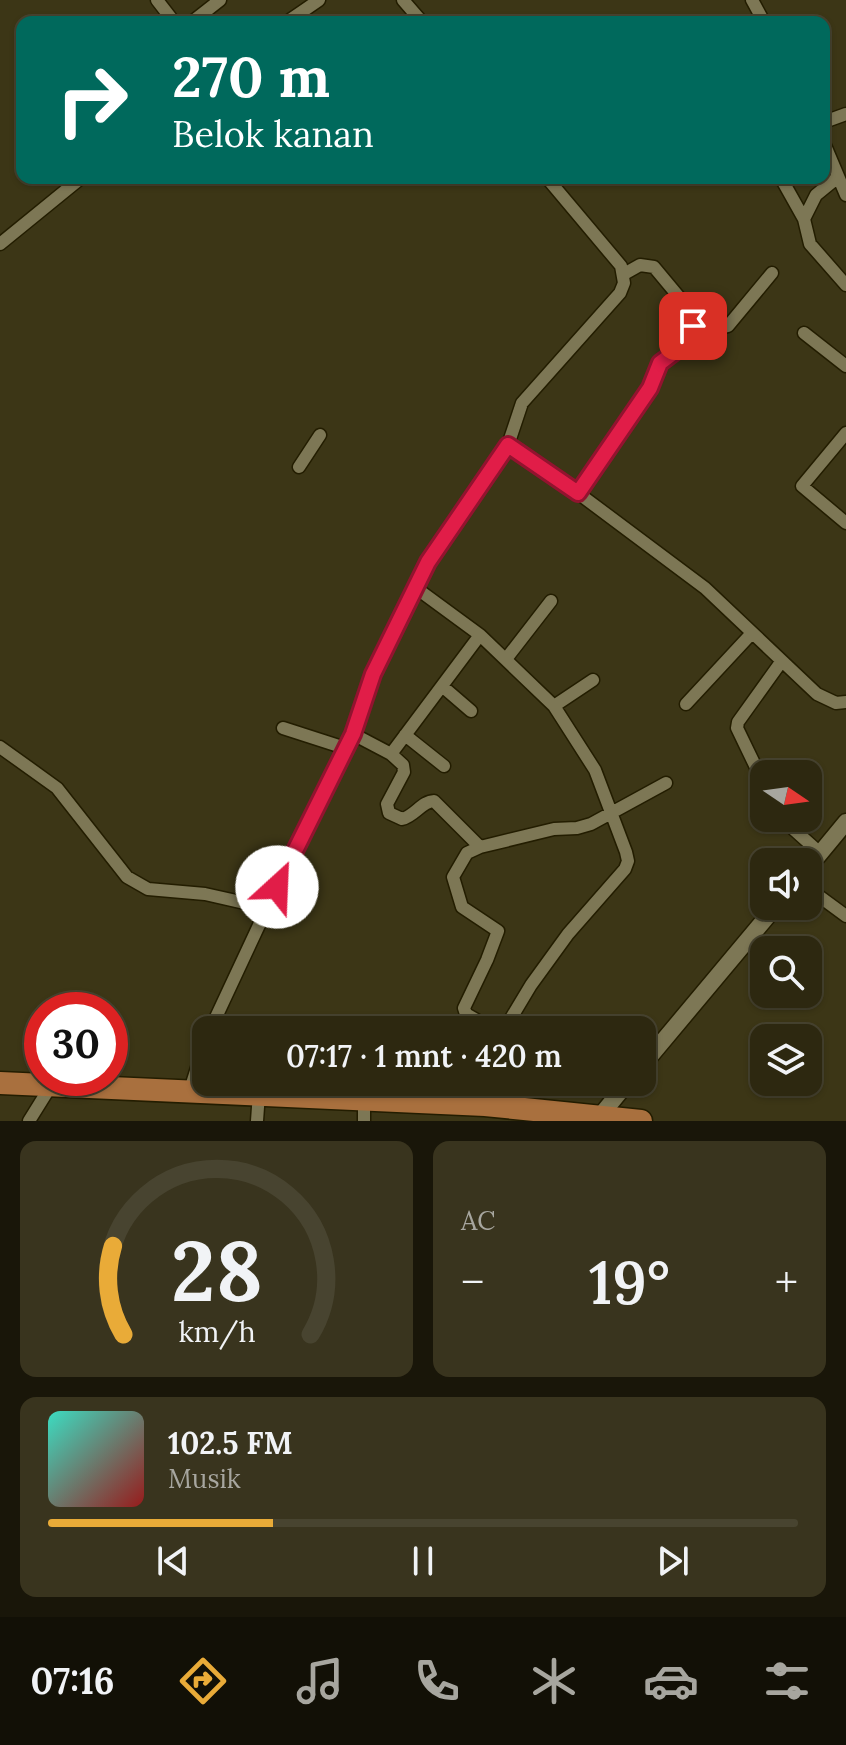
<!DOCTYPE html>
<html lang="id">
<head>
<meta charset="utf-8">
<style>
	:root { --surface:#2d2810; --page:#39341e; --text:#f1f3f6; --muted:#a7a69f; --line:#484430; --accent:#e9ab38 }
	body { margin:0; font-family:Lora,serif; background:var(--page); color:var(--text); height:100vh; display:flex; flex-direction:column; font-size:30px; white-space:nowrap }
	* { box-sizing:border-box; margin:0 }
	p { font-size:26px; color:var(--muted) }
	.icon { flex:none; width:44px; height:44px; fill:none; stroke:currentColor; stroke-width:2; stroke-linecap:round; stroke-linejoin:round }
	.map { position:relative; height:1121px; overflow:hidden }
	.details { display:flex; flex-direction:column; gap:20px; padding:20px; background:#191609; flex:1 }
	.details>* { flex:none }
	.hud { position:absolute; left:16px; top:16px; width:814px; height:168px; border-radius:16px; box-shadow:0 2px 6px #0004,0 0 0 2px var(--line); background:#00695c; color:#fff; overflow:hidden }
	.needle { width:52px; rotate:103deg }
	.fabs { position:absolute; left:750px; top:760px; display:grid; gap:16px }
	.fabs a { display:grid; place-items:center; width:72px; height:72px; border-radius:16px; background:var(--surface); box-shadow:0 2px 6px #0004,0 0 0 2px var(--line); font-size:40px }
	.speed { position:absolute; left:24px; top:992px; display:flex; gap:16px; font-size:40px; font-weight:700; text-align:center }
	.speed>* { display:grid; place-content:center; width:104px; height:104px; border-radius:50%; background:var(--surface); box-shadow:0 2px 6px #0004,0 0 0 2px var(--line); line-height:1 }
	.speed .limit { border:12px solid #d22; background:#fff; color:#111 }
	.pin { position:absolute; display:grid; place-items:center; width:68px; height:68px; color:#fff; margin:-34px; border-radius:16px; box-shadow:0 4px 12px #0006 }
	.me { position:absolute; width:88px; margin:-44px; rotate:25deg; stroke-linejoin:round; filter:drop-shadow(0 0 6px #0008) }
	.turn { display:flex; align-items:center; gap:28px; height:168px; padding:0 24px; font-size:36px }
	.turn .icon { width:104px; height:104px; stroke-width:2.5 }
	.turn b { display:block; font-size:56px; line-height:68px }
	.big { font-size:60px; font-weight:600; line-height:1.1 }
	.details .widget { flex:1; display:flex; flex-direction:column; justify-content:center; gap:12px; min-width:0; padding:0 28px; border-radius:16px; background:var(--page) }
	.details .dial { align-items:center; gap:0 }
	.dial svg { height:208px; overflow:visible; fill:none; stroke:var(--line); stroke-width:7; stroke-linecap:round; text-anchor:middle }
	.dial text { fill:var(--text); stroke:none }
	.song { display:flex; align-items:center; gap:24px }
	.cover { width:96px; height:96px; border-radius:12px; background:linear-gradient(135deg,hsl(170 70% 55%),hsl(0 70% 35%)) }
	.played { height:8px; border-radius:4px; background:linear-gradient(90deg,var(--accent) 30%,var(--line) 30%) }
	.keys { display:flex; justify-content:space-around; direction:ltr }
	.heat { display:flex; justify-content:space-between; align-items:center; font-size:44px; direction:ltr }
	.details .tiles { flex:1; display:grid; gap:20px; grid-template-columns:1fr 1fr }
	.widget:last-child { grid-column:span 2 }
	.trip { position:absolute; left:192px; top:1016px; width:464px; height:80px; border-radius:16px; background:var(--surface); box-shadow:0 2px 6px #0004,0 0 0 2px var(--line); font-weight:600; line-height:80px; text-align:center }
	.tab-bar { display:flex; height:128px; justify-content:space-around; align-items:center; background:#121006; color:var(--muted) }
	.tab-bar .icon { width:56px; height:56px }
	.tab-bar .current { color:var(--accent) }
	.tab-bar b { font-size:36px; color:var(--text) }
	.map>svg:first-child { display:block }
</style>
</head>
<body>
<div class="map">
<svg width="846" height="1121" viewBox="0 0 846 1121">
	<rect width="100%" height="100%" fill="#3c3616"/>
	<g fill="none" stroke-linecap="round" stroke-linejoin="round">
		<g stroke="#231d00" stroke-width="15">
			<path id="minor" d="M157 0 174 22
				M403 0 422 22
				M752 0 764 22
				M192 22 220 0
				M287 22 319 0
				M824 122 846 114
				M824 143 846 195
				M838 177 816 195 804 219 810 244 846 285
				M781 178 804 219
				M0 244 81 178
				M624 274 640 265 654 267 699 321
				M804 333 846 366
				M846 433 802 486 846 523
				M508 445 578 493 705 588 817 694 836 703 846 702
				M299 467 320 435
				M578 493 650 388 663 359 680 348 693 326 699 321 720 328 728 326 772 273
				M416 588 480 635 554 706 595 770 626 852 628 861 625 869 568 934 531 985 504 1030
				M506 659 551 601
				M442 686 471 711
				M686 704 752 633
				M554 706 593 680
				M283 728 345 748
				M353 734 391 754 403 765 404 772 387 804 389 813 402 819C415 816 422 801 434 801L480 847 554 829 577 828 591 824 666 783
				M405 735 444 766
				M0 747 57 788 127 877 148 889 205 894 267 908 353 734 373 674 428 562 508 445 522 403 620 293 624 283 621 266 547 178
				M391 754 480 635
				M764 784 737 728 738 722 781 662
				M781 818 820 853
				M480 847 467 853 453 877 462 907 498 931 487 960 464 1008 466 1014 494 1030
				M808 888 846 916
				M211 1028 267 908
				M190 1090 201 1055
				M364 1098V1121
				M485 1105 490 1082
				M29 1121 52 1084
				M257 1121 259 1093"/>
		</g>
		<g stroke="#231d00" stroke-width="19">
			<path id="tertiary" d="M808 868 846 822
				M642 1066 776 906
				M596 1121 628 1082"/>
		</g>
		<g stroke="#231d00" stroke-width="25">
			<path id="trunk" d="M0 1083 485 1105 641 1121"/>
		</g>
		<use href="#minor" stroke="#7d7755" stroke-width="12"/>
		<use href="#tertiary" stroke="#7d7755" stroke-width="16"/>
		<use href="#trunk" stroke="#a9703e" stroke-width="22"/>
	</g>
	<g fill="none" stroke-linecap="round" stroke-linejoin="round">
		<g stroke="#92132f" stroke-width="20">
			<path id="route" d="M277 887 353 734 373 674 428 562 508 445 578 493 650 388 660 363 680 348 693 326"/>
		</g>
		<use href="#route" stroke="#e11d48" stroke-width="14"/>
	</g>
</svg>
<div class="fabs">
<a><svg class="needle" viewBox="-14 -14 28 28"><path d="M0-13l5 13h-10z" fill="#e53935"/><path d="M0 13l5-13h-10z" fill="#a7a69f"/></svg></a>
<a><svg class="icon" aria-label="sound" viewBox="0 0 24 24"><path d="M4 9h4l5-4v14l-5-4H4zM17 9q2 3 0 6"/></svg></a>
<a><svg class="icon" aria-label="search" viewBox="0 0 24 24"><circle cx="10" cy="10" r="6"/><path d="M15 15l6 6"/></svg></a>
<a><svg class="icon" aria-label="layers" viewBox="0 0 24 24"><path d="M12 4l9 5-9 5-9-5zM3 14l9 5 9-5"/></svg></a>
</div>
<div class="speed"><div class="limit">30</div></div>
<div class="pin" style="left:693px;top:326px;background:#d93025"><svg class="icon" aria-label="arrive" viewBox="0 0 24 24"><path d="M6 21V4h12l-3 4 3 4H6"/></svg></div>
<svg class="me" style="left:277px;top:887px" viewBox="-20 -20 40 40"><circle r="19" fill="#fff"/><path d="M0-13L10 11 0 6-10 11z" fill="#e11d48"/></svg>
<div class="trip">07:17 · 1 mnt · 420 m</div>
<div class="hud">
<div class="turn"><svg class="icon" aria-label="right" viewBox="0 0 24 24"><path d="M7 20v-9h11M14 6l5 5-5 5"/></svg><div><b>270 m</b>Belok kanan</div></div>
</div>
</div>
<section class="details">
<div class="tiles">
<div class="widget dial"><svg viewBox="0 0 100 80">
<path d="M14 69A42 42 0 1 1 86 69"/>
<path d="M14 69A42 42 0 0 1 10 35" stroke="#e9ab38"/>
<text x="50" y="56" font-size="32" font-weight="700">28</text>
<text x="50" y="72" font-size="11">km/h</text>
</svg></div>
<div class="widget"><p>AC</p>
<div class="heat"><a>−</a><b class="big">19°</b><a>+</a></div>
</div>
<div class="widget">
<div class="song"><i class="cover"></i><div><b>102.5 FM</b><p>Musik</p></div></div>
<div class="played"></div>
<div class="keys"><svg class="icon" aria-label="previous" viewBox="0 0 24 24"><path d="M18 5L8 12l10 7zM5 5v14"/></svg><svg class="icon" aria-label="pause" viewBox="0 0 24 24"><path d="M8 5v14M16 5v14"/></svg><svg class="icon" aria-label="next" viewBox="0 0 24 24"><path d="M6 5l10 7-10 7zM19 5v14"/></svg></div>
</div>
</div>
</section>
<nav class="tab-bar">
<b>07:16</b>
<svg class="icon current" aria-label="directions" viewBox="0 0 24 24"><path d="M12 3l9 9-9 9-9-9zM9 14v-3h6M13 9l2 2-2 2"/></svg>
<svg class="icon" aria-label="music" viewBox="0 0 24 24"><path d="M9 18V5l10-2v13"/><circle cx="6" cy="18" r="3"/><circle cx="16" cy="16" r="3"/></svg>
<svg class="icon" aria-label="phone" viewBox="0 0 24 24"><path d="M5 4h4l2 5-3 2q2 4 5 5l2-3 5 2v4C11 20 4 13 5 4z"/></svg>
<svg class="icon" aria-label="climate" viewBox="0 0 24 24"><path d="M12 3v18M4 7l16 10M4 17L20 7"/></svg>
<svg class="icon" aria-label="car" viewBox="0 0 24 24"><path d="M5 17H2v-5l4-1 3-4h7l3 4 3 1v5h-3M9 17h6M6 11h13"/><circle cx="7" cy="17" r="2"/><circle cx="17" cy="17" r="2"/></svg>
<svg class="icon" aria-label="filters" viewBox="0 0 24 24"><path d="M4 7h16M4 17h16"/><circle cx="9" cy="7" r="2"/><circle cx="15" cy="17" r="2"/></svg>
</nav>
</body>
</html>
